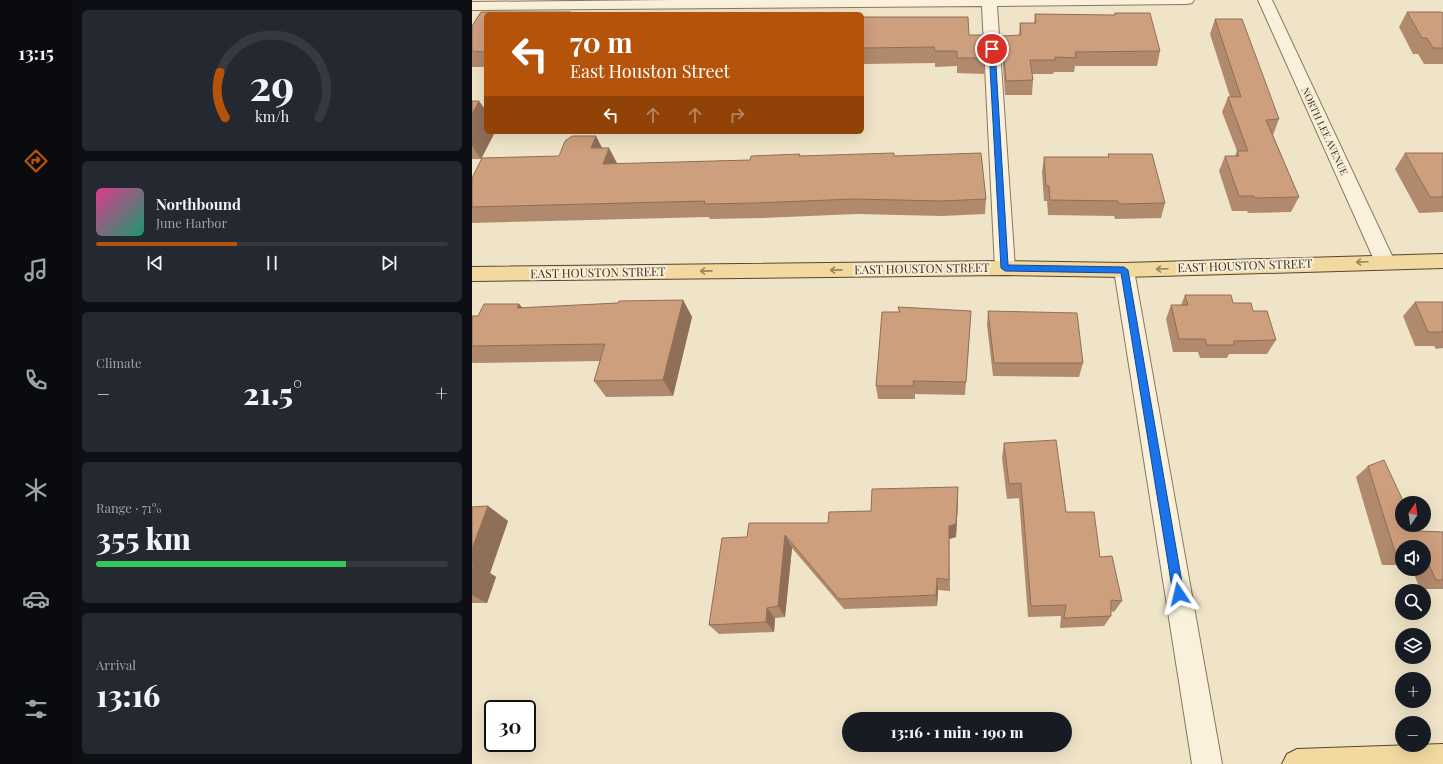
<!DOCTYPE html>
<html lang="en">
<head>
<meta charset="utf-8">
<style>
	:root { --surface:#171b24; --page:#242831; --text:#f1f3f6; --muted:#9ea1a6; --line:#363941; --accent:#b45309 }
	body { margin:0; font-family:"Playfair Display",serif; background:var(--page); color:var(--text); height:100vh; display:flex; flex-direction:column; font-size:15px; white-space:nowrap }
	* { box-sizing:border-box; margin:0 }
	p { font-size:13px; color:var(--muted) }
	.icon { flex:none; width:22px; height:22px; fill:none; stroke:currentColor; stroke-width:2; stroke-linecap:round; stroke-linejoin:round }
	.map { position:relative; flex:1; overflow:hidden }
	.panel { display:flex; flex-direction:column; gap:10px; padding:10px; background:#0d0f14; width:400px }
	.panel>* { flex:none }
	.banner { position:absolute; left:12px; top:12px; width:380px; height:122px; border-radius:6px; box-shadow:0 4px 16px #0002; background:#b45309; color:#fff; overflow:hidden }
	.needle { width:26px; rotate:13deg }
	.tools { position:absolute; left:923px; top:496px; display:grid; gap:8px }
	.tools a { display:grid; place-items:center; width:36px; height:36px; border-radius:50%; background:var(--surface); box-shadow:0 4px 16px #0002; font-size:20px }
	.speed { position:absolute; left:12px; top:700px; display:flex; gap:8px; font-size:20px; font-weight:700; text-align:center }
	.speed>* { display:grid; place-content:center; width:52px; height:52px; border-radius:50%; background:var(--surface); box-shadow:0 4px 16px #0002; line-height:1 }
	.speed .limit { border:2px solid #111; border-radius:6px; background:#fff; color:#111 }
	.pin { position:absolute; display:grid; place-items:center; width:34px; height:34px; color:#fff; margin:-17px; border:2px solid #fff; border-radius:50%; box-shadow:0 1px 4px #0007 }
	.me { position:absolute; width:44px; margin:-22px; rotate:350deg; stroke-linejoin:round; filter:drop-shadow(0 0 3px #0008) }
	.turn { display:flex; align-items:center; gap:14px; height:84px; padding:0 20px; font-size:18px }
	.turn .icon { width:52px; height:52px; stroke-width:2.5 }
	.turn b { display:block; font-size:28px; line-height:34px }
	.lanes { display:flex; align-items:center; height:38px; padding:0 20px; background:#0003; justify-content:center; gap:20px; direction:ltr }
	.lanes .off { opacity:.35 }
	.big { font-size:30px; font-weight:800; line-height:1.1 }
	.panel .tile { flex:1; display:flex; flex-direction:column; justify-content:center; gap:6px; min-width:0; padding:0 14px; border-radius:6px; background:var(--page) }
	.panel .dial { align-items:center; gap:0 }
	.dial svg { height:104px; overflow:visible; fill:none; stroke:var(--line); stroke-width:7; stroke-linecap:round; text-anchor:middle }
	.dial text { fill:var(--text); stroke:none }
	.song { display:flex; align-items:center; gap:12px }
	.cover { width:48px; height:48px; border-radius:6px; background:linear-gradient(135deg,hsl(330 70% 55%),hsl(160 70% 35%)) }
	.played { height:4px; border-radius:2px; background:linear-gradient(90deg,var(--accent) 40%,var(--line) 40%) }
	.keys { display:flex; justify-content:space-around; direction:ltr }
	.heat { display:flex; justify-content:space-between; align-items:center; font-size:22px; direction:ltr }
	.charge { height:6px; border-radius:3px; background:linear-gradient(90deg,#34c759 71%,var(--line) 0) }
	.trip { position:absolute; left:370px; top:712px; width:230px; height:40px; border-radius:20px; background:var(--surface); box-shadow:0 4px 16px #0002; font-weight:800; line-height:40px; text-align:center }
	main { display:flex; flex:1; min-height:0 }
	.tab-bar { display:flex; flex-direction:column; width:72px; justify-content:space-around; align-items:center; background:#090b0e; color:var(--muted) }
	.tab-bar .icon { width:28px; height:28px }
	.tab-bar .active { color:var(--accent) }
	.tab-bar b { font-size:18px; color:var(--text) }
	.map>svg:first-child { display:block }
</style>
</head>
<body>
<main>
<nav class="tab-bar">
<b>13:15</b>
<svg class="icon active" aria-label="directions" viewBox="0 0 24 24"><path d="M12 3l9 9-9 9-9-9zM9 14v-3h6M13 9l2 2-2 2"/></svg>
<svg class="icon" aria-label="music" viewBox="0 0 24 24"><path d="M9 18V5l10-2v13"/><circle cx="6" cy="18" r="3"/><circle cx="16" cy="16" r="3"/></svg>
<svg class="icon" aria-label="phone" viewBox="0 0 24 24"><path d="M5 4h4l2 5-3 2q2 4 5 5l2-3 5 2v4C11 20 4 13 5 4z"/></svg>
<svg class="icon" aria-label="climate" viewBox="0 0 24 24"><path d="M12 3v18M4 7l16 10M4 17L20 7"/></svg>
<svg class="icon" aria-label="car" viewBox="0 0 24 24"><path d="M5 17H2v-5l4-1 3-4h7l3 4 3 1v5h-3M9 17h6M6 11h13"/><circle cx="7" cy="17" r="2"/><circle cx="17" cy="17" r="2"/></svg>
<svg class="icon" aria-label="filters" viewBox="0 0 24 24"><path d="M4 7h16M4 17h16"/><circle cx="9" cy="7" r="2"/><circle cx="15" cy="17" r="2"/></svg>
</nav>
<section class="panel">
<div class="tile dial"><svg viewBox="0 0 100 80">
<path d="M14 69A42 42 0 1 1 86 69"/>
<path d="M14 69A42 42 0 0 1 10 34" stroke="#b45309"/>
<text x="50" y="56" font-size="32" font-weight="700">29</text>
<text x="50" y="72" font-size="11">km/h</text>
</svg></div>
<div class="tile">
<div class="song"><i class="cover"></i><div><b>Northbound</b><p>June Harbor</p></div></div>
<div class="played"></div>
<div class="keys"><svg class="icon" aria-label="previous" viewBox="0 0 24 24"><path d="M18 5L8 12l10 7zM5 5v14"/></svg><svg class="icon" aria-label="pause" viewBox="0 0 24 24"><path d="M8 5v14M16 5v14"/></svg><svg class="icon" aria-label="next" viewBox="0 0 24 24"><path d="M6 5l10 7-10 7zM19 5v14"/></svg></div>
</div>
<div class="tile"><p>Climate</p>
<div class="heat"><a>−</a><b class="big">21.5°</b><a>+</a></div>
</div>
<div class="tile"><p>Range · 71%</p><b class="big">355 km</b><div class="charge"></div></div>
<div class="tile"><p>Arrival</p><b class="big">13:16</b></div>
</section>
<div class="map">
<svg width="971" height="764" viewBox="0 0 971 764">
	<rect width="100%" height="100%" fill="#efe4c7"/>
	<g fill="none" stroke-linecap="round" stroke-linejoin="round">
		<g stroke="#8c765c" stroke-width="2">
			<path id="minor" d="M200 0H722L720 3 715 4 525 6 543 268 540 273 533 275 526 273 523 268 510 6 0 10V2Z
				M786 0H800L923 262 920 267 913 269 906 267 903 262Z
				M652 263 659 265 662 270 750 764H720L642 270 645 265Z"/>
		</g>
		<g stroke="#5a4430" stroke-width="2">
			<path id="major" d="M971 254V268L652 277 533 275 0 281V267L533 261 652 263Z
				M971 744V764H810L815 754 825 749Z"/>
		</g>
		<use href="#minor" fill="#f9f1db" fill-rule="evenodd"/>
		<use href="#major" fill="#f2d9a0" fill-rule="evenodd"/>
	</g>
	<path fill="#b1896c" d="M9 12H99L100 14H14V67H0V26Z
		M935 12 971 14V64H952L946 54H941L927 27Z
		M643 13 688 51 685 66H603L602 72H582L581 74H560L561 80 560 95H533L530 50V36L547 35 548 23H562L563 14 642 15Z
		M390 17 497 35 512 58V74L485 73V66L463 67V63L392 64V70H390Z
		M743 19 807 119 801 135 827 197 819 212 776 213 775 211H760L747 171 753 156H763L765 151 750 112 756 97H758L738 34Z
		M0 101H7L14 111V132H23L9 159H0Z
		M124 136 130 148 145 164 278 160 328 156H422L514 199 513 214 470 216 384 214 289 218 238 219 237 217 0 223V178L87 156Z
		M933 153H971V212L947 213 923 169Z
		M636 154 693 203 689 218 643 219 642 216 576 215 575 201H572L570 172 572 157H636Z
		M713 295 761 303 781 311 804 340 795 354H757L755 358H728L726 352H701L694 319 699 305H709Z
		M211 300 220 317 201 396 134 397 122 381 128 361 1 363 0 362V316H6L47 304 51 308Z
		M943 302H971V348L964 349 962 346H943L931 316Z
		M426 307 498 325 493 395 443 394V399H406L404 386 427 312Z
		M516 311 611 363 607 377 521 376 515 325Z
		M532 443 594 512 628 557 650 601 642 612 639 611V616L632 626 588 628 589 616 556 617 547 498 535 499 530 458Z
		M896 466 945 531 971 532V589H948L940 569H952V547H930V565H910L884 477Z
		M486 487V501L484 537 477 539 478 591 466 590 465 606 372 609 320 548 313 617 303 618 302 632 247 634 237 625 275 537 356 523Z
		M16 506 36 521 18 573 24 577 15 603H0V507Z"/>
	<path fill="#906f58" d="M391 48 392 64V70L390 54Z
		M7 101 14 111V132H23L9 159 0 146V114Z
		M124 136 132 152 119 148Z
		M137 148 145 163 139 180 131 164Z
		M211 300 220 317 201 396 191 380Z
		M47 304 61 321 45 308Z
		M486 487V501L484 537 477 539 478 591 477 526Z
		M16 506 36 521 18 573 24 577 15 603 0 595V549Z
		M313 535 320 548 313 617 306 606Z
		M465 578 466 590 465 606 464 595Z
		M295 608 303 618 302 632 294 622Z"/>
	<path fill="#ce9f7d" stroke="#906f58" d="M9 12H99L97 14H14V52L0 51V26Z
		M935 12H970L971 14V48H961L955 38H950Z
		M643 13H678L688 51 603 52 604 58 583 57V60H558L561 80 534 81 530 36 549 35 548 23H564L563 14 643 15Z
		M390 17H496L497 35H511L512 58H485V51H463L462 47 391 48 390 54Z
		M743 19H770L807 119 794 120 827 197 783 198 782 196H767L753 156H767L765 151H776L756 97H769Z
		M0 101H7L0 114Z
		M100 136H124L119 148H137L131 164 278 160 279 156 328 154 327 156 422 153V156L509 153 514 199 469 201 381 199 284 203 232 204 233 201 0 207V178L10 158 87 156 93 141Z
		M933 153H971V197H958Z
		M636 154H680L693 203 647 204 646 201 578 200 577 186H574L572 157H637Z
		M713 295H759L761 303H779L781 311H795L804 340 762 341V345H735L733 339H707L699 305H716Z
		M211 300 191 380 122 381 133 344 0 346V316H6L12 304H47L45 308 146 303 147 301Z
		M943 302H971V332H956Z
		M426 307 499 311 494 382 441 381 442 386H404L410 312H428Z
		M516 311 605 313 611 363H522Z
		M584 440 594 512H622L628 557 640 556 650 601 639 600V616L592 618 594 605 559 606 549 483 537 484 532 443Z
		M912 460 932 503H930V525H942L945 531 971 532V580H964L953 556H952V547H930V555H924L896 466Z
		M486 487 484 524 477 526V580L465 578 464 595 367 599 313 535 306 606 295 608 294 622 237 625 250 538 275 537 277 523H356L357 512 399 511 400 489Z
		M16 506 0 549V507Z
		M0 564H2L0 569Z"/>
	<defs><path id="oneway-shaft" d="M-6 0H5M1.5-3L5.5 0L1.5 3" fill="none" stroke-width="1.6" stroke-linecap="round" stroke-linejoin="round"/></defs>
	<g stroke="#978460">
		<use href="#oneway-shaft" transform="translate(890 262) rotate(178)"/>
		<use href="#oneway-shaft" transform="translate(690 269) rotate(178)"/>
		<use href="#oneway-shaft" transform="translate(364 270) rotate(179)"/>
		<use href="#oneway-shaft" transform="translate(234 271) rotate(179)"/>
	</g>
	<path fill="#1a73e8" stroke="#114b97" d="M520 47 523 49 536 265 652 267 656 270 712 594 710 598 707 600 703 598 701 594 649 273 533 271 529 268 517 49Z"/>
	<g text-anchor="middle" stroke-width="4" stroke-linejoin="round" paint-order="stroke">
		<g font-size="10" fill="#3c2e20" stroke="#f6eed7">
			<text transform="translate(853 131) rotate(65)" y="4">NORTH LEE AVENUE</text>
		</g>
		<g font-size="12" fill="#3c2e20" stroke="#f6eed7">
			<text transform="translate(773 266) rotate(-2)" y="4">EAST HOUSTON STREET</text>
			<text transform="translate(450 269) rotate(-1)" y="4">EAST HOUSTON STREET</text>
			<text transform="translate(126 273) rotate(-1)" y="4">EAST HOUSTON STREET</text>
		</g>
	</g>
</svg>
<div class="tools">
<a><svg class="needle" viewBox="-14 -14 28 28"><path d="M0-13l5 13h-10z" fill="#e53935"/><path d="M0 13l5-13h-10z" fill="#9ea1a6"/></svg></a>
<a><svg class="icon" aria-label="sound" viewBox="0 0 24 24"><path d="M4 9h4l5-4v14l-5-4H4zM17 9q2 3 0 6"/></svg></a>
<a><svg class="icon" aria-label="search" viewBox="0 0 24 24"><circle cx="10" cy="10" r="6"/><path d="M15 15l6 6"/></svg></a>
<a><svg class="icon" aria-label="layers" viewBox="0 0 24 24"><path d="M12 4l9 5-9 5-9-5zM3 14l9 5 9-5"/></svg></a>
<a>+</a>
<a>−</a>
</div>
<div class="speed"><div class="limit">30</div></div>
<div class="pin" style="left:520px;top:49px;background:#d93025"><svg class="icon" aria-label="arrive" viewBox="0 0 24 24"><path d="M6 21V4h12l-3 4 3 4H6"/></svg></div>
<svg class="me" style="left:707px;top:594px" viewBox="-20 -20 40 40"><path d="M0-17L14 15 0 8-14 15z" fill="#1a73e8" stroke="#fff" stroke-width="4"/></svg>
<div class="trip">13:16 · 1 min · 190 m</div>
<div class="banner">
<div class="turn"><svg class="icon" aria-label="left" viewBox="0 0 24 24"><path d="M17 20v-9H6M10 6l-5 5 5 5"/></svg><div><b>70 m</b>East Houston Street</div></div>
<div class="lanes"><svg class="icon" aria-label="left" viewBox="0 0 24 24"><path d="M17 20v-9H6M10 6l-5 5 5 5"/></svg><svg class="icon off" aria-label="ahead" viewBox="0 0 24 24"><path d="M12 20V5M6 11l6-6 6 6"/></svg><svg class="icon off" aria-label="ahead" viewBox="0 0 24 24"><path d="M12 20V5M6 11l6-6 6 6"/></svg><svg class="icon off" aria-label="right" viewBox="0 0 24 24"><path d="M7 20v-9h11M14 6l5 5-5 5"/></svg></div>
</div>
</div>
</main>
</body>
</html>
